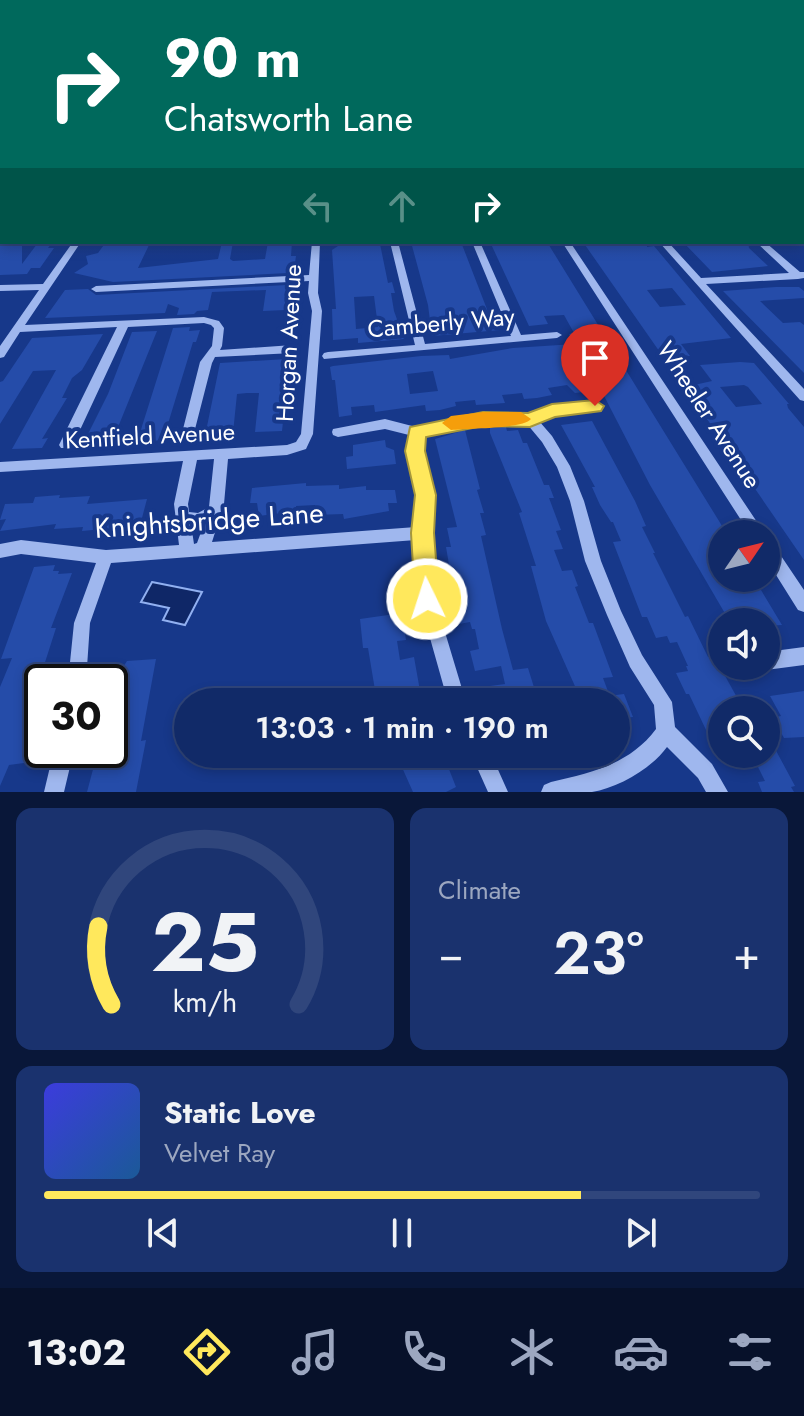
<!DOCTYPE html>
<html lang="en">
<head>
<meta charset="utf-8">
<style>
	:root { --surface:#112a68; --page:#1a326e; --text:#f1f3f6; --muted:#9ca7c0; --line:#30467c; --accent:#ffe85c }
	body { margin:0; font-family:Jost,sans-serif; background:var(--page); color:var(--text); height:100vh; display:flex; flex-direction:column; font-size:30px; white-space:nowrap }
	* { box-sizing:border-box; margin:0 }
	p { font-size:26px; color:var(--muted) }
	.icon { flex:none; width:44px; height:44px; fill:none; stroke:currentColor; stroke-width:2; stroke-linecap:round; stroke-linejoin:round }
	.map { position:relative; height:792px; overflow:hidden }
	.panel { display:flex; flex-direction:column; gap:16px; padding:16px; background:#091739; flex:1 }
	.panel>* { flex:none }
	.top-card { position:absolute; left:0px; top:0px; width:804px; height:244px; box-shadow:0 4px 12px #0003,0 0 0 2px var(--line); background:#00695c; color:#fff; overflow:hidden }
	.needle { width:52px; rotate:55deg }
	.fabs { position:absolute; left:708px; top:520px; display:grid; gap:16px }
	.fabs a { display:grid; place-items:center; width:72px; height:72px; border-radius:50%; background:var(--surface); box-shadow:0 4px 12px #0003,0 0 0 2px var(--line); font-size:40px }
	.speed { position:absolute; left:24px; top:664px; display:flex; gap:16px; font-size:40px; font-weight:700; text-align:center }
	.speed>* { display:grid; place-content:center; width:104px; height:104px; border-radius:50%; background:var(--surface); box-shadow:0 4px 12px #0003,0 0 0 2px var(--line); line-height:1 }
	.speed .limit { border:4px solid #111; border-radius:12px; background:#fff; color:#111 }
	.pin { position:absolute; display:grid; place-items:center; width:68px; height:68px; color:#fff; margin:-82px -34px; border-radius:50% 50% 50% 0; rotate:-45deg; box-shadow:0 0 8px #0007 }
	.pin .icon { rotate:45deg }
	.me { position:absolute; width:88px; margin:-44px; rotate:356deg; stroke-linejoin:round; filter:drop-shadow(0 0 6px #0008) }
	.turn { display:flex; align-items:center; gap:28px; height:168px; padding:0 32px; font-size:36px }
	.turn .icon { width:104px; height:104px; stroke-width:2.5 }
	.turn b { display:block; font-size:56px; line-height:68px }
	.lanes { display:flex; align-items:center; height:76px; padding:0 32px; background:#0003; justify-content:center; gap:40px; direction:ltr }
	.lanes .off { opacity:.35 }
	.big { font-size:60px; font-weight:600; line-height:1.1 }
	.panel .widget { flex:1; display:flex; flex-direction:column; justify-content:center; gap:12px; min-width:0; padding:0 28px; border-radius:16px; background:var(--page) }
	.panel .dial { align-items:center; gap:0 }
	.dial svg { height:208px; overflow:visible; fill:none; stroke:var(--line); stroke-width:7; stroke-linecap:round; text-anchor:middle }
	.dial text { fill:var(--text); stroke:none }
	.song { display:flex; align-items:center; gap:24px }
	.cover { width:96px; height:96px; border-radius:12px; background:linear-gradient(135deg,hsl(240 70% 55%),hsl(210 70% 35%)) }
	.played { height:8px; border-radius:4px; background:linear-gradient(90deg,var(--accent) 75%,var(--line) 75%) }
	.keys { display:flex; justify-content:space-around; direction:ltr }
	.heat { display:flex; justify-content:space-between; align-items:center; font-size:44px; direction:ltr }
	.panel .tiles { flex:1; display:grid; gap:16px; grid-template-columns:1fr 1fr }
	.widget:last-child { grid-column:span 2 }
	.trip { position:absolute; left:174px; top:688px; width:456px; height:80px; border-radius:40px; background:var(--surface); box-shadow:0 4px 12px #0003,0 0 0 2px var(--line); font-weight:600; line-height:80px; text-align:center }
	.tab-bar { display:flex; height:128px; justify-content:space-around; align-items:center; background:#07112a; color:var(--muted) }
	.tab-bar .icon { width:56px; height:56px }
	.tab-bar .current { color:var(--accent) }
	.tab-bar b { font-size:36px; color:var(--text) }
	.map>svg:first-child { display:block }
</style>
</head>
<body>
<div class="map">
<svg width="804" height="792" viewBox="0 0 804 792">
	<rect width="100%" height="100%" fill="#17388a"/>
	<path fill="#0f2767" stroke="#91b0f1" stroke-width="2" d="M152 582 202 592 185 625 163 620 169 608 141 602Z"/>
	<path fill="#254ca9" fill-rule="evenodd" d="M0 242H22V264L37 244H51L48 248H54L40 268H31L27 274 0 275Z
		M106 242 149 245 138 268 218 259 222 242H233L230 259 233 261 265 259 268 242H292L291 256H296L294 270H289L288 273 113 282 74 273 88 264 86 256 98 253Z
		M338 242H356L357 245 380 244 388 283 392 282 395 293H391L394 311 404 339 358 343V338L333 340 332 309H336L332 250 338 246ZM374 296 378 327 356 329 354 297Z
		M411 242H461L490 317H494L500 330 432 336 428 305Z
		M547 242 727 534H722V578H731L736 588 758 585 782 625 766 626V622L758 619 730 622 650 485 601 390 575 393 567 385 548 388 552 395 537 398 524 399 522 393 502 395 505 403 476 405 475 400 455 402 456 406 440 410 426 411 425 405 375 412 374 405 351 407 352 415 339 417 335 380H332L330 367 333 366 421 356 449 355 450 359 513 348 575 344 569 334 574 333 564 315 544 316 548 324 529 326 491 244ZM433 371 438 391 410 394 407 374Z
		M583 242H647V247L654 246 731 338 681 344 690 356 664 358ZM672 288 686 305 660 307 647 290Z
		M683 242H748L749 248 768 266 712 272Z
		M287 285 285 310 263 311 266 290 212 292 208 310 197 311 194 314 177 315 179 308 168 304 165 313 45 318 65 290 88 289 96 295Z
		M776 287H799L804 291V298L760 301 783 323 800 322 804 325V373L723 291Z
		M190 327 189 331 200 330 196 342H193L163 440 137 442 173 328Z
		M157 331 112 442 83 444 108 394 132 332Z
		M103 334 82 370 72 378 62 398H67L42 439 48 438 42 448 12 449 56 370 33 371 0 424V382L3 381 32 338Z
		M287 359 279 422H283L282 431 255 432 259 393H247L237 394 233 433 205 436 220 363Z
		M740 362 754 363 789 404H787L788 408 804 427V560L685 387 712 381 700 365ZM744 385 748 387 762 404 736 407 720 387Z
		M592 421 635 501 646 526 642 527 655 553H653L685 617 688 616 708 657 714 656 744 710H722V729L707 732 689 694H686L676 673 688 671 686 666H688L677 642 670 643 667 636 656 638 647 617H642L613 542 621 541 613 522H611L600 505 592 487H595L561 425Z
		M506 427 507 431 518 430 523 443H527L544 485H549L554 498H549L561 530 556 531 563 549 554 550 562 571 572 570 578 586 575 587 589 623H593L613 677 603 678 612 702H582L546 621 531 566H536L519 513 522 512 490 433V428Z
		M465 430 480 489 477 490 484 513H480L486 535 481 536 502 629 513 670 528 668 537 697 527 699 528 702H494L490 686 505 684 501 666 475 671 470 651 479 649 475 629H472L470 622 459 624 446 547H451L447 528 457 527 435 439Z
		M385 440 386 447 394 450 396 464 347 469 346 457 353 456V445Z
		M306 483V486L339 485V489L366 486V490H395L397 503H388L389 511 344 519 343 514 315 515V505L296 506V511L259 516 257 503H250L252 488Z
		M60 495 59 498 90 496 87 504 147 499 142 518 132 521 129 531 113 532 114 528 82 531 83 527 54 529 56 524 0 531 6 519 0 520 5 504 33 503 35 497Z
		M55 565 53 571H59L58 574 72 573 51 628H56L39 681H31L24 705 30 704 28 711 37 710 28 739H33L24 763 9 765 0 786V687L12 658 1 659 34 567Z
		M402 613 406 640 397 641 400 660 414 657 422 702H377L368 648H363L360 619Z
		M156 659 141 741 146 740 136 792H87L96 758H104L106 751 110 750V682H105L108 673 120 672 127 661Z
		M804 691V737L784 738 773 718 781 716 770 696Z
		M624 694 633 717 616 719V695Z
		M766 732 795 786 791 787 794 792H762L758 782 765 781 756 763 761 762 756 754H766Z
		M396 754H443L456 787 446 792H413Z"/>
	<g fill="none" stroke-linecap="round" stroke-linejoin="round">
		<path fill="#9fb7ee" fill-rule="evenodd" d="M802 196H804V202H802Z
			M2 232V238L0 239V233Z
			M73 242H81L25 325 204 317 219 321 224 328 222 346 220 350 293 345 298 349 293 353 215 357 212 363 194 433 193 436H183L182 433 200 362 212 346 214 328 211 325 204 323 128 327 73 445 71 448H61L59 445 117 327 20 332 4 357 0 358V346L39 290 0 291V285L43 284Z
			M312 242H320L318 293 322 311 313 434 306 449 287 455 228 459 224 504 212 542 416 527 419 495 408 451 409 435 385 429 338 437 333 435 332 432 333 429 385 419 416 427 483 414 529 415 552 406 595 402 599 403 601 406 599 409 554 414 539 421 552 436 570 466 584 501 601 561 621 611 642 655 672 702 675 727 712 764 728 792H706L698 778 667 747C652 768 618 788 592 792 576 792 557 792 541 792L544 785 551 782C591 773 630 764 656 729L654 705 630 667 607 615 585 561 570 501 557 467 542 442 527 424H483L422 435V451L433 495 430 533 435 599 466 702H448L419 599 416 540 111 563 90 623 86 682H68L74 623 96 563 21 554 0 558V544L21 540 106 550 179 545 174 504 183 461 0 472V462L287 445 296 442 301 434 312 311 308 293 309 281 96 292 91 289 96 286 309 275ZM214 459 209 507 198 513 189 512 188 504 197 460ZM191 524H204L197 543 194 544Z
			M390 242H398L425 344 511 336 472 242H480L521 335 557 332 562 335 557 338 324 359 322 356 324 353 328 352 415 345Z
			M562 242H570L765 534H750Z
			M659 242H668L701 278 789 273 756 242H765L800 272H804V278L798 279 706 284 804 389V401L800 400Z
			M766 539 771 541 804 590V612L798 610 766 559Z
			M804 647V665L766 670 760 667 766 666V652Z
			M54 750H74L64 792H44Z
			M471 754H491L508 792H488Z"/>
		<path stroke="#e6ecff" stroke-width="16" d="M0 215 2 214"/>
	</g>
	<linearGradient id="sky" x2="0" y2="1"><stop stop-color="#0d1f4c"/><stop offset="0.57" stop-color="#365398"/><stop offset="1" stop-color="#365398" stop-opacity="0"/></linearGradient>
	<rect width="804" height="260" fill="url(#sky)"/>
	<path fill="#ffe85c" stroke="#a6973c" stroke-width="2" d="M595 400 604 406 601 411 555 417 530 427 483 426 426 437 425 451 436 495 434 533 439 599 436 607 427 611 418 607 415 599 411 533 415 495 405 451 410 427 483 412 528 413 552 404Z"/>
	<path fill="#f59e0b" d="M483 412H521L531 419C523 429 468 428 451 430L442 423 451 416Z"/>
	<g text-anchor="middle" stroke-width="8" stroke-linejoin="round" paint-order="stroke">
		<g font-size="24" fill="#fff" stroke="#17388a">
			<text transform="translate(441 323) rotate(-5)" y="8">Camberly Way</text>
			<text transform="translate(289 343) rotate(-87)" y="8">Horgan Avenue</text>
			<text transform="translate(709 415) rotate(57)" y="8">Wheeler Avenue</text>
			<text transform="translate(150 436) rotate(-3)" y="8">Kentfield Avenue</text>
		</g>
		<g font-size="28" fill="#fff" stroke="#17388a">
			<text transform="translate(209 520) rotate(-4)" y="10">Knightsbridge Lane</text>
		</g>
	</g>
</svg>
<div class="fabs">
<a><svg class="needle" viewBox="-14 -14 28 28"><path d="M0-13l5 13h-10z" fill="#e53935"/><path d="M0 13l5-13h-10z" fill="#9ca7c0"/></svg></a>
<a><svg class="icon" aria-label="sound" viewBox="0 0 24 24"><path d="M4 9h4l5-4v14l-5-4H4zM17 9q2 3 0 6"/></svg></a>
<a><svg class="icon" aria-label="search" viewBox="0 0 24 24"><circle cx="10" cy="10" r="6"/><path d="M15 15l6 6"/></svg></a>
</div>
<div class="speed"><div class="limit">30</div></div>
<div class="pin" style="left:595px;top:406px;background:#d93025"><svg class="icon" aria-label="arrive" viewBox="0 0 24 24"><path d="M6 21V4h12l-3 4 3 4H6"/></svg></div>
<svg class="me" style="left:427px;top:599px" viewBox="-20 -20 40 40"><circle r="17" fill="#ffe85c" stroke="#fff" stroke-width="3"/><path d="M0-11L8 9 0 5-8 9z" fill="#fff"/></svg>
<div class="trip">13:03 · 1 min · 190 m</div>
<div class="top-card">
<div class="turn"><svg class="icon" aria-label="right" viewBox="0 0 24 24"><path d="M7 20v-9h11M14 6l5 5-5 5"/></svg><div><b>90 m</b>Chatsworth Lane</div></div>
<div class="lanes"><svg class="icon off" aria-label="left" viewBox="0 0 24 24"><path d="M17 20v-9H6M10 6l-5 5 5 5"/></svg><svg class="icon off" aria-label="ahead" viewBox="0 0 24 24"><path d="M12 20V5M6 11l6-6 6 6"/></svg><svg class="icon" aria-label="right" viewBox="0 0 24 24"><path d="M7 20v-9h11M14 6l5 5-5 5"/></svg></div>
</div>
</div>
<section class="panel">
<div class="tiles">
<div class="widget dial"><svg viewBox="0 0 100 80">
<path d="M14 69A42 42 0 1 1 86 69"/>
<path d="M14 69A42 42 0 0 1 9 39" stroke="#ffe85c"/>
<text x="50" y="56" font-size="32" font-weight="700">25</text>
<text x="50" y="72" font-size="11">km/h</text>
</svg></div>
<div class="widget"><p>Climate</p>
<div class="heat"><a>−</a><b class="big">23°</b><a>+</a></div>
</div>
<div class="widget">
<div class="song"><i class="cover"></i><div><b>Static Love</b><p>Velvet Ray</p></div></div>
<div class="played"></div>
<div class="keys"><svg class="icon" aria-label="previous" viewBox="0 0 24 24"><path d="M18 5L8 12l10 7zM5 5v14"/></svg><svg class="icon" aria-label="pause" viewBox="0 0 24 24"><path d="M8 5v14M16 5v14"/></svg><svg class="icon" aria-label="next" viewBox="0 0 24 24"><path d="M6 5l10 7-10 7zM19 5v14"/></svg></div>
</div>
</div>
</section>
<nav class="tab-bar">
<b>13:02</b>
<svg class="icon current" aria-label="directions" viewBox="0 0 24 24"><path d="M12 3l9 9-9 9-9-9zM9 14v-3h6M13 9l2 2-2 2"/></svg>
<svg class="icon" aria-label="music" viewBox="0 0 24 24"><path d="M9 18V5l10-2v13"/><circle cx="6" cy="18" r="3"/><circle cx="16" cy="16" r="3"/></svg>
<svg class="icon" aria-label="phone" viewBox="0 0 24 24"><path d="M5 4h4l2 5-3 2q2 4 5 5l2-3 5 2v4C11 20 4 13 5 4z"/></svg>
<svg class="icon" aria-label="climate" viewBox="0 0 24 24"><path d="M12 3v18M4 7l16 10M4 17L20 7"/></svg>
<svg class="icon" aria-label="car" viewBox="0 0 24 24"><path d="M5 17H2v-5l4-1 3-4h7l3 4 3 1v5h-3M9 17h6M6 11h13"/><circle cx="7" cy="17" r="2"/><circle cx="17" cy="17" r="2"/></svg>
<svg class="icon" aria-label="filters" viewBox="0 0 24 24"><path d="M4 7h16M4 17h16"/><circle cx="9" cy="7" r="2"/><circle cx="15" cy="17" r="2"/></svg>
</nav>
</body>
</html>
